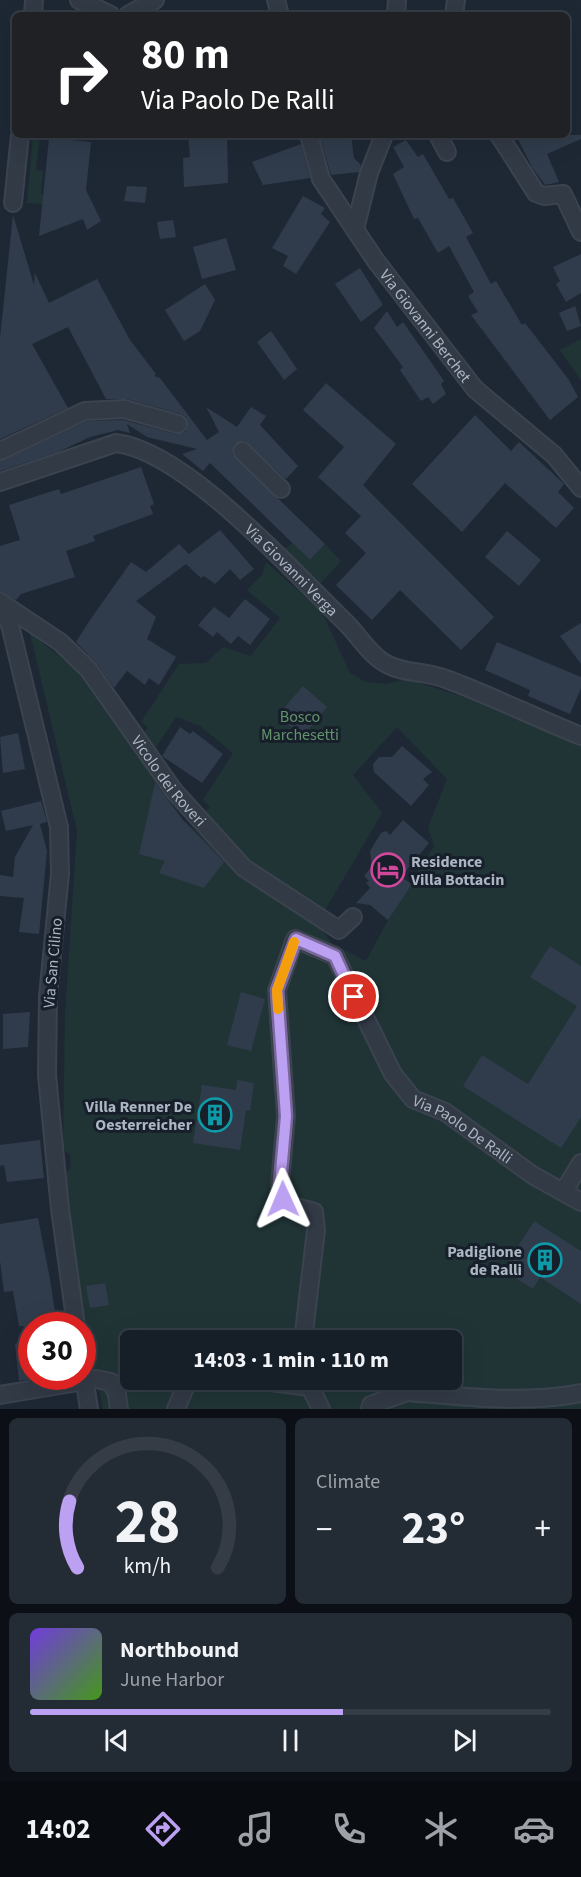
<!DOCTYPE html>
<html lang="en">
<head>
<meta charset="utf-8">
<style>
	:root { --surface:#161e28; --page:#232b34; --text:#f1f3f6; --muted:#9ea2a8; --line:#353c45; --accent:#bca0f2 }
	body { margin:0; font-family:"Source Sans 3",sans-serif; background:var(--page); color:var(--text); height:100vh; display:flex; flex-direction:column; font-size:22px; white-space:nowrap }
	* { box-sizing:border-box; margin:0 }
	p { font-size:20px; color:var(--muted) }
	.icon { flex:none; width:33px; height:33px; fill:none; stroke:currentColor; stroke-width:2; stroke-linecap:round; stroke-linejoin:round }
	.map { position:relative; height:1409px; overflow:hidden }
	.panel { display:flex; flex-direction:column; gap:9px; padding:9px; background:#0c1016; flex:1 }
	.panel>* { flex:none }
	.guide { position:absolute; left:12px; top:12px; width:558px; height:126px; border-radius:9px; box-shadow:0 6px 24px #0002,0 0 0 2px var(--line); background:#202124; color:#fff; overflow:hidden }
	.speed { position:absolute; left:18px; top:1312px; display:flex; gap:12px; font-size:30px; font-weight:700; text-align:center }
	.speed>* { display:grid; place-content:center; width:78px; height:78px; border-radius:50%; background:var(--surface); box-shadow:0 6px 24px #0002,0 0 0 2px var(--line); line-height:1 }
	.speed .limit { border:9px solid #d22; background:#fff; color:#111 }
	.pin { position:absolute; display:grid; place-items:center; width:51px; height:51px; color:#fff; margin:-26px; border:3px solid #fff; border-radius:50%; box-shadow:0 2px 6px #0007 }
	.me { position:absolute; width:66px; margin:-33px; rotate:359deg; stroke-linejoin:round; filter:drop-shadow(0 0 4px #0008) }
	.turn { display:flex; align-items:center; gap:21px; height:126px; padding:0 30px; font-size:27px }
	.turn .icon { width:78px; height:78px; stroke-width:2.5 }
	.turn b { display:block; font-size:42px; line-height:51px }
	.big { font-size:45px; font-weight:700; line-height:1.1 }
	.panel .card { flex:1; display:flex; flex-direction:column; justify-content:center; gap:9px; min-width:0; padding:0 21px; border-radius:9px; background:var(--page) }
	.panel .dial { align-items:center; gap:0 }
	.dial svg { height:156px; overflow:visible; fill:none; stroke:var(--line); stroke-width:7; stroke-linecap:round; text-anchor:middle }
	.dial text { fill:var(--text); stroke:none }
	.song { display:flex; align-items:center; gap:18px }
	.cover { width:72px; height:72px; border-radius:9px; background:linear-gradient(135deg,hsl(260 70% 55%),hsl(100 70% 35%)) }
	.played { height:6px; border-radius:3px; background:linear-gradient(90deg,var(--accent) 60%,var(--line) 60%) }
	.keys { display:flex; justify-content:space-around; direction:ltr }
	.heat { display:flex; justify-content:space-between; align-items:center; font-size:33px; direction:ltr }
	.panel .tiles { flex:1; display:grid; gap:9px; grid-template-columns:1fr 1fr }
	.card:last-child { grid-column:span 2 }
	.trip { position:absolute; left:120px; top:1330px; width:342px; height:60px; border-radius:9px; background:var(--surface); box-shadow:0 6px 24px #0002,0 0 0 2px var(--line); font-weight:700; line-height:60px; text-align:center }
	.tabs { display:flex; height:96px; justify-content:space-around; align-items:center; background:#090c10; color:var(--muted) }
	.tabs .icon { width:42px; height:42px }
	.tabs .selected { color:var(--accent) }
	.tabs b { font-size:27px; color:var(--text) }
	.map>svg:first-child { display:block }
</style>
</head>
<body>
<div class="map">
<svg width="581" height="1409" viewBox="0 0 581 1409">
	<rect width="100%" height="100%" fill="#1e2835"/>
	<path fill="#203436" fill-rule="evenodd" d="M33 135H40L36 170 43 171 41 194 85 198 68 206 27 203Z
		M581 339V380L560 350Z
		M293 542 310 560 325 544 341 561 320 584 285 549Z
		M266 562 322 612 350 673 366 682 386 684 407 679 470 699 581 745V1409H103L83 1313 65 1175 71 1167 70 1155 63 1149 65 1014 77 831 30 633 76 670 183 820 259 887 316 921 332 944 366 961 388 920 434 846 428 827 447 779 397 727 353 775 382 813 324 912 247 864 200 816 210 807 203 800 233 753 200 726 176 717 152 753 141 737 148 727 141 722 179 664 206 663 223 647 251 656 280 618 247 590 262 575ZM130 1341H452V1380H130Z"/>
	<path fill="#303c4c" d="M188 135H227L228 183 184 187 183 158 190 157Z
		M351 135 354 158 361 165 359 172 331 175 321 140Z
		M516 135H581V139L547 154 559 182 545 185 532 167Z
		M49 138 91 142 86 190 101 221 87 230 83 219 39 236Z
		M406 140 418 157 423 154 449 199 453 198 473 233 466 237 491 284 496 281 522 325 525 323 569 380 578 397 550 420 471 315 478 312 468 296 474 292 449 246 438 253 418 218 414 219 393 174 404 167 393 147Z
		M301 144 310 178 263 185 252 162Z
		M127 186 147 187 145 203 124 201Z
		M303 196 325 208 321 214 330 222 296 274 283 266 288 256 272 248Z
		M13 215 34 285 35 273 49 303 97 279 130 340 156 374 154 376 160 378 207 440 219 432 206 407 237 427 251 407 266 416 260 425 298 466 286 479 244 441 234 444 232 454 325 544 310 560 210 463 203 471 182 454 197 449 147 437 127 424 130 433 118 430 90 437 58 452 0 471V461L88 421 123 420 176 434 185 432 188 426 186 417 181 414 127 399H106L68 327 32 344 68 408 0 439V338Z
		M173 220 176 237 160 239 157 222Z
		M226 238 236 270 202 279 193 247Z
		M581 254V293L566 302 556 284 560 281 553 267Z
		M360 268 383 305 361 322 335 284Z
		M205 284 215 300 200 331 184 341 165 310Z
		M575 306 581 326 567 331 559 313Z
		M387 311 397 327 403 322 444 381 441 384 446 394 433 404 428 397 421 401 400 370 403 367 374 328Z
		M271 331 297 369 284 380 257 342Z
		M326 383 396 444 363 485 494 617 461 650 400 590 372 620 336 585 366 553 345 533 361 516 318 477 344 447 303 410Z
		M475 415 511 451 519 442 564 484 558 492 574 508 556 528 505 483 462 532 412 484Z
		M141 467 154 504 150 506 153 514 93 536 95 541 66 551 75 577 21 594 16 600 0 592V546L20 540 9 505 59 489 61 494Z
		M220 530 254 569 240 580 230 569 215 584 204 576 201 578 186 564 136 601 156 617 147 639 176 657 159 685 149 678 145 685 127 671 114 688 96 663 76 642 90 620 131 562 146 572 179 544 189 554Z
		M507 531 541 560 519 586 485 557Z
		M245 599 270 619 250 645 238 636 231 644 217 632 213 637 198 625 214 607 229 618Z
		M581 623V664L560 636Z
		M497 642 581 677V688L570 714 528 696 530 690 485 670Z
		M303 686 327 707 302 737 278 715Z
		M180 727 190 734 193 731 223 754 202 783 162 756Z
		M18 733 25 769 3 773 0 737Z
		M402 746 432 772 423 779 429 785 411 806 374 772 373 764 379 757H392Z
		M155 783 183 820 224 862 204 888 159 873 165 861 139 854Z
		M41 801 47 822 40 824 47 851 39 934 19 932 24 898 0 896V875L13 877 15 857 33 825 6 831 1 811Z
		M403 820 429 843 401 877 412 884 388 920 370 905 356 903 370 888 366 883 369 881 364 876 372 866 370 851 381 833 386 831 390 835Z
		M550 946 581 966V1117L561 1148 463 1086 482 1055 528 1084 577 1006 530 977Z
		M241 992 265 999 251 1051 227 1045Z
		M30 1012 28 1047 3 1049V1014Z
		M237 1080 254 1083 250 1111 246 1110 240 1150 193 1143 202 1085 236 1090Z
		M40 1140 44 1178 7 1182 4 1165 0 1166V1145Z
		M38 1218 50 1279 57 1326H19L13 1291 4 1292 0 1261V1224Z
		M534 1221 581 1251V1304L540 1277 533 1289 503 1270Z
		M105 1283 109 1305 90 1308 86 1286Z
		M32 1341V1379L19 1381 15 1344Z"/>
	<g fill="none" stroke-linecap="round" stroke-linejoin="round">
		<g stroke="#3b434f" stroke-width="20">
			<g id="street">
				<path d="M79 0 111 15"/>
				<path d="M276 0 280 15"/>
				<path d="M33 15 34 0"/>
				<path d="M128 15 155 0"/>
				<path d="M396 15 397 0"/>
				<path d="M454 15 456 0"/>
				<path id="s1" d="M309 135 321 179 376 261 475 389 554 455 581 488"/>
				<path d="M438 135 447 152"/>
				<path d="M499 135 536 193 544 196 563 194 581 232"/>
				<path d="M13 203 20 135"/>
				<path d="M355 229 369 173 384 135"/>
				<path d="M0 451 85 411 124 409 178 424"/>
				<path d="M242 451 281 489"/>
				<path id="s2" d="M0 482 116 443C186 451 295 574 347 624 359 636 370 655 385 663 403 674 426 671 446 679 492 696 536 718 581 736"/>
				<path id="s3" d="M0 602 60 642 88 669 174 791 244 868 339 930 353 917"/>
				<path d="M0 606 10 625 59 827 60 874 48 996 47 1075 60 1209 76 1326"/>
				<path d="M564 1191 581 1163"/>
				<path id="s4" d="M303 1341 316 1230 314 1212 296 1207 283 1199 280 1184 286 1116 277 990 295 939 335 956 393 1074 413 1099 445 1112 534 1176 581 1202"/>
				<path d="M83 1370 89 1409"/>
				<path d="M254 1380 310 1387 321 1409"/>
				<path d="M0 1395 96 1379 111 1382 117 1394 119 1409"/>
				<path d="M176 1409 186 1385 198 1380"/>
				<path d="M370 1409 371 1405 407 1392C466 1397 523 1404 581 1393"/>
			</g>
		</g>
		<use href="#street" stroke="#323a46" stroke-width="16"/>
	</g>
	<g fill="none" stroke-linecap="round" stroke-linejoin="round">
		<g stroke="#7a689d" stroke-width="15">
			<path id="route" d="M283 1199 280 1184 286 1116 277 990 296 939 335 956 354 997"/>
		</g>
		<use href="#route" stroke="#bca0f2" stroke-width="10"/>
		<path stroke="#f59e0b" stroke-width="10" d="M278 1009 277 990 294 942"/>
	</g>
	<defs>
		<g id="hotel-ring" transform="scale(1.725)"><circle r="9.5" fill="#171f2a" stroke="#d1479c" stroke-width="1.5"/><path d="M-6-4.5h1.5V1H6V5H4.5V3h-9V5H-6ZM-4 0a1.8 1.8 0 1 1 3.6 0ZM.5 0V-2.5h3Q6-2.5 6 0Z" fill="#d1479c"/></g>
		<g id="building-ring" transform="scale(1.725)"><circle r="9.5" fill="#171f2a" stroke="#0f9aa8" stroke-width="1.5"/><path d="M-4-6H4V6H1V3H-1V6H-4ZM-2.5-4.3h1.7v1.8h-1.7ZM.8-4.3h1.7v1.8H.8ZM-2.5-1h1.7V.8h-1.7ZM.8-1h1.7V.8H.8Z" fill="#0f9aa8"/></g>
	</defs>
	<g fill-rule="evenodd">
		<use href="#hotel-ring" x="388" y="870"/>
		<use href="#building-ring" x="215" y="1115"/>
		<use href="#building-ring" x="545" y="1260"/>
	</g>
	<g text-anchor="middle" stroke-width="6" stroke-linejoin="round" paint-order="stroke">
		<g font-size="16" fill="#abb5c3" stroke="#171f2a">
			<text dy="6" stroke="none"><textPath href="#s1" startOffset="226">Via Giovanni Berchet</textPath></text>
			<text dy="6" stroke="none"><textPath href="#s2" startOffset="342">Via Giovanni Verga</textPath></text>
			<text dy="6" stroke="none"><textPath href="#s3" startOffset="249">Vicolo dei Roveri</textPath></text>
			<text transform="translate(52 963) rotate(-85)" y="6">Via San Cilino</text>
			<text dy="6" stroke="none"><textPath href="#s4" startOffset="693">Via Paolo De Ralli</textPath></text>
		</g>
		<g font-size="16" fill="#63936e" stroke="#171f2a">
			<text x="300" y="722">Bosco<tspan x="300" dy="18">Marchesetti</tspan></text>
		</g>
		<g font-size="16" font-weight="bold" fill="#abb5c3" stroke="#171f2a" text-anchor="end">
			<text x="411" y="867" text-anchor="start">Residence<tspan x="411" dy="18">Villa Bottacin</tspan></text>
			<text x="192" y="1112">Villa Renner De<tspan x="192" dy="18">Oesterreicher</tspan></text>
			<text x="522" y="1257">Padiglione<tspan x="522" dy="18">de Ralli</tspan></text>
		</g>
	</g>
</svg>
<div class="speed"><div class="limit">30</div></div>
<div class="pin" style="left:354px;top:997px;background:#d93025"><svg class="icon" aria-label="arrive" viewBox="0 0 24 24"><path d="M6 21V4h12l-3 4 3 4H6"/></svg></div>
<svg class="me" style="left:283px;top:1199px" viewBox="-20 -20 40 40"><path d="M0-17L14 15 0 8-14 15z" fill="#bca0f2" stroke="#fff" stroke-width="4"/></svg>
<div class="trip">14:03 · 1 min · 110 m</div>
<div class="guide">
<div class="turn"><svg class="icon" aria-label="right" viewBox="0 0 24 24"><path d="M7 20v-9h11M14 6l5 5-5 5"/></svg><div><b>80 m</b>Via Paolo De Ralli</div></div>
</div>
</div>
<section class="panel">
<div class="tiles">
<div class="card dial"><svg viewBox="0 0 100 80">
<path d="M14 69A42 42 0 1 1 86 69"/>
<path d="M14 69A42 42 0 0 1 10 35" stroke="#bca0f2"/>
<text x="50" y="56" font-size="32" font-weight="700">28</text>
<text x="50" y="72" font-size="11">km/h</text>
</svg></div>
<div class="card"><p>Climate</p>
<div class="heat"><a>−</a><b class="big">23°</b><a>+</a></div>
</div>
<div class="card">
<div class="song"><i class="cover"></i><div><b>Northbound</b><p>June Harbor</p></div></div>
<div class="played"></div>
<div class="keys"><svg class="icon" aria-label="previous" viewBox="0 0 24 24"><path d="M18 5L8 12l10 7zM5 5v14"/></svg><svg class="icon" aria-label="pause" viewBox="0 0 24 24"><path d="M8 5v14M16 5v14"/></svg><svg class="icon" aria-label="next" viewBox="0 0 24 24"><path d="M6 5l10 7-10 7zM19 5v14"/></svg></div>
</div>
</div>
</section>
<nav class="tabs">
<b>14:02</b>
<svg class="icon selected" aria-label="directions" viewBox="0 0 24 24"><path d="M12 3l9 9-9 9-9-9zM9 14v-3h6M13 9l2 2-2 2"/></svg>
<svg class="icon" aria-label="music" viewBox="0 0 24 24"><path d="M9 18V5l10-2v13"/><circle cx="6" cy="18" r="3"/><circle cx="16" cy="16" r="3"/></svg>
<svg class="icon" aria-label="phone" viewBox="0 0 24 24"><path d="M5 4h4l2 5-3 2q2 4 5 5l2-3 5 2v4C11 20 4 13 5 4z"/></svg>
<svg class="icon" aria-label="climate" viewBox="0 0 24 24"><path d="M12 3v18M4 7l16 10M4 17L20 7"/></svg>
<svg class="icon" aria-label="car" viewBox="0 0 24 24"><path d="M5 17H2v-5l4-1 3-4h7l3 4 3 1v5h-3M9 17h6M6 11h13"/><circle cx="7" cy="17" r="2"/><circle cx="17" cy="17" r="2"/></svg>
</nav>
</body>
</html>
